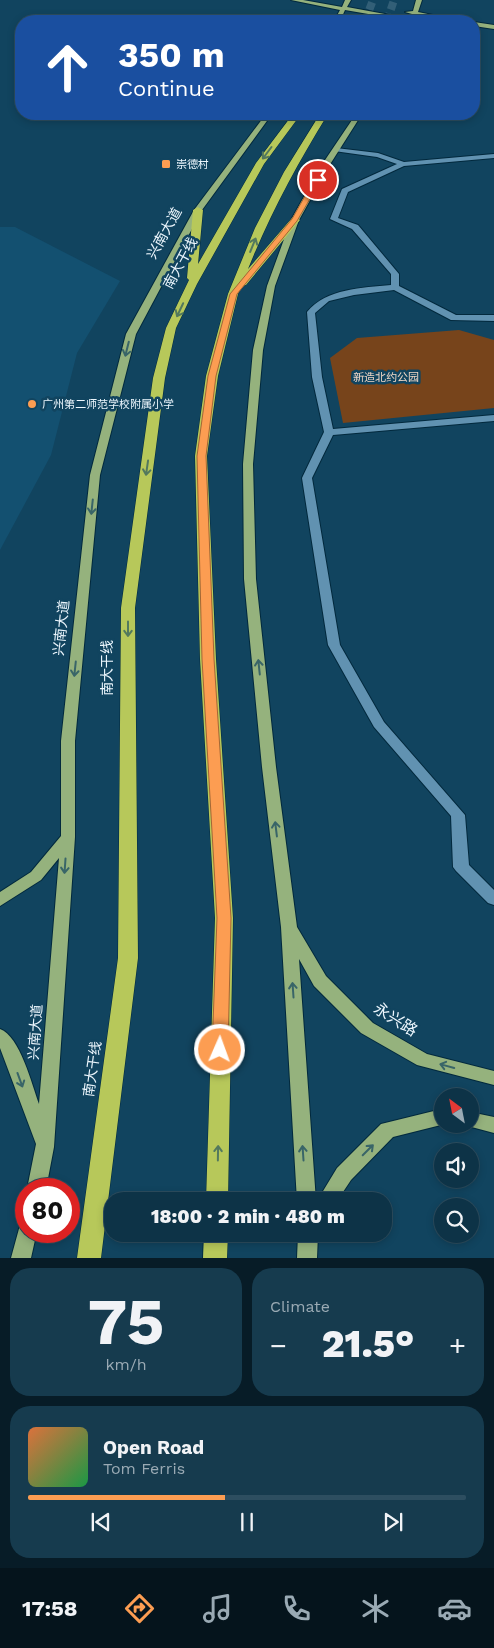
<!DOCTYPE html>
<html lang="en">
<head>
<meta charset="utf-8">
<style>
	:root { --surface:#0d3347; --page:#163b4e; --text:#f1f3f6; --muted:#9aaab4; --line:#2d4e60; --accent:#fc9d52 }
	body { margin:0; font-family:"Work Sans","Noto Sans SC",sans-serif; background:var(--page); color:var(--text); height:100vh; display:flex; flex-direction:column; font-size:19px; white-space:nowrap }
	* { box-sizing:border-box; margin:0 }
	p { font-size:16px; color:var(--muted) }
	.icon { flex:none; width:28px; height:28px; fill:none; stroke:currentColor; stroke-width:2; stroke-linecap:round; stroke-linejoin:round }
	.map { position:relative; height:1258px; overflow:hidden }
	.sheet { display:flex; flex-direction:column; gap:10px; padding:10px; background:#071c27; flex:1 }
	.sheet>* { flex:none }
	.hud { position:absolute; left:15px; top:15px; width:465px; height:105px; border-radius:20px; box-shadow:0 2px 8px #0003,0 0 0 1px var(--line); background:#1a4fa0; color:#fff; overflow:hidden }
	.needle { width:32px; rotate:328deg }
	.tools { position:absolute; left:434px; top:1088px; display:grid; gap:10px }
	.tools a { display:grid; place-items:center; width:45px; height:45px; border-radius:50%; background:var(--surface); box-shadow:0 2px 8px #0003,0 0 0 1px var(--line); font-size:25px }
	.speed { position:absolute; left:15px; top:1178px; display:flex; gap:10px; font-size:25px; font-weight:700; text-align:center }
	.speed>* { display:grid; place-content:center; width:65px; height:65px; border-radius:50%; background:var(--surface); box-shadow:0 2px 8px #0003,0 0 0 1px var(--line); line-height:1 }
	.speed .limit { border:8px solid #d22; background:#fff; color:#111 }
	.pin { position:absolute; display:grid; place-items:center; width:42px; height:42px; color:#fff; margin:-21px; border:2px solid #fff; border-radius:50%; box-shadow:0 1px 5px #0007 }
	.me { position:absolute; width:55px; margin:-28px; rotate:2deg; stroke-linejoin:round; filter:drop-shadow(0 0 4px #0008) }
	.turn { display:flex; align-items:center; gap:18px; height:105px; padding:0 20px; font-size:22px }
	.turn .icon { width:65px; height:65px; stroke-width:2.5 }
	.turn b { display:block; font-size:35px; line-height:42px }
	.big { font-size:38px; font-weight:800; line-height:1.1 }
	.sheet .card { flex:1; display:flex; flex-direction:column; justify-content:center; gap:8px; min-width:0; padding:0 18px; border-radius:20px; background:var(--page) }
	.sheet .dial { align-items:center; gap:0 }
	.dial b { font-size:65px; line-height:1 }
	.song { display:flex; align-items:center; gap:15px }
	.cover { width:60px; height:60px; border-radius:8px; background:linear-gradient(135deg,hsl(20 70% 55%),hsl(140 70% 35%)) }
	.played { height:5px; border-radius:2px; background:linear-gradient(90deg,var(--accent) 45%,var(--line) 45%) }
	.keys { display:flex; justify-content:space-around; direction:ltr }
	.heat { display:flex; justify-content:space-between; align-items:center; font-size:28px; direction:ltr }
	.sheet .tiles { flex:1; display:grid; gap:10px; grid-template-columns:1fr 1fr }
	.card:last-child { grid-column:span 2 }
	.trip { position:absolute; left:104px; top:1192px; width:288px; height:50px; border-radius:20px; background:var(--surface); box-shadow:0 2px 8px #0003,0 0 0 1px var(--line); font-weight:800; line-height:50px; text-align:center }
	.menu { display:flex; height:80px; justify-content:space-around; align-items:center; background:#05141c; color:var(--muted) }
	.menu .icon { width:35px; height:35px }
	.menu .on { color:var(--accent) }
	.menu b { font-size:22px; color:var(--text) }
	.map>svg:first-child { display:block }
</style>
</head>
<body>
<div class="map">
<svg width="494" height="1258" viewBox="0 0 494 1258">
	<rect width="100%" height="100%" fill="#11445f"/>
	<path fill="#135070" d="M0 227H15L120 281 77 353 51 455 0 550Z"/>
	<path fill="#77441b" d="M459 330 494 340V408L343 423 330 358 357 338Z"/>
	<g fill="none" stroke-linecap="round" stroke-linejoin="round">
		<path stroke="#325f77" stroke-width="8" stroke-dasharray="8 4" stroke-linecap="butt" d="M365 21 373 0
			M387 21 394 0"/>
		<g stroke="#02293d" stroke-width="2">
			<path id="minor" d="M336 148 378 153 404 162 494 154V158L404 166 348 192 338 218 358 225 399 274V286L456 315H494V321L451 320 394 290 354 295 329 301 315 313 322 377 333 429 494 415V421L333 435 312 478 340 645 384 722 465 815 469 865 494 890V905L488 903 456 871 453 867 451 816 374 727 328 645 302 478 324 432 312 377 307 312C327 288 362 288 391 285V274L352 229 330 219 342 189 397 164 377 157 334 151 333 150Z"/>
		</g>
		<g stroke="#02293d" stroke-width="2">
			<path id="major" d="M291 0H303L342 7 345 0H351L347 7 412 19V14L405 12 413 11 416 0H422L418 12 462 21H451L418 15 420 21H409L345 10 340 21H334L340 10Z
				M474 22 494 25V29L474 26Z
				M266 114H272L202 210 136 334 100 475 75 741V837L54 1147 46 1189H27L36 1144 0 1048V1029C20 1036 32 1085 39 1104L59 858 41 880 0 906V892L31 872 61 836V741L90 475 126 334 194 210Z
				M356 114H362L329 166 299 220 275 286 263 350 253 464 256 579 276 767 297 927 326 976 373 1023 427 1054 494 1071V1085L417 1065 361 1033 314 986 299 959 316 1201H297L281 927 262 767 244 579 243 464 253 350 267 286 291 220 321 166Z
				M442 1109V1124H445L393 1137 351 1180 337 1201H317L337 1168 381 1124Z
				M470 1112 494 1117V1133L464 1125 463 1124H470Z
				M26 1222V1231H37L31 1258H11L20 1225Z
				M298 1234H318L317 1258H297Z"/>
		</g>
		<g stroke="#02293d" stroke-width="1">
			<path id="highway" d="M293 114H301L264 164 197 284 176 328 165 378 135 608 138 958 101 1258H77L118 958 121 608 153 378 166 328 189 280 187 278 193 210 198 207 203 210 198 264 256 163Z
				M320 114H328C296 166 271 212 248 269L292 218 295 217 300 220 246 285 241 286 238 294 218 376 207 456 216 659 233 918 228 1201H206L215 918 200 659 195 456 206 376 228 294 255 228 284 172Z
				M204 1234H228L227 1258H203Z"/>
		</g>
		<use href="#minor" fill="#6192b1" fill-rule="evenodd"/>
		<use href="#major" fill="#95b27d" fill-rule="evenodd"/>
		<use href="#highway" fill="#b7c85a" fill-rule="evenodd"/>
	</g>
	<defs><path id="oneway-shaft" d="M-6 0H5M1.5-3L5.5 0L1.5 3" fill="none" stroke-width="1.6" stroke-linecap="round" stroke-linejoin="round" transform="scale(1.25)"/></defs>
	<g stroke="#53795d">
		<use href="#oneway-shaft" transform="translate(267 153) rotate(127)"/>
		<use href="#oneway-shaft" transform="translate(253 245) rotate(-68)"/>
		<use href="#oneway-shaft" transform="translate(180 310) rotate(115)"/>
		<use href="#oneway-shaft" transform="translate(147 468) rotate(98)"/>
		<use href="#oneway-shaft" transform="translate(128 629) rotate(90)"/>
		<use href="#oneway-shaft" transform="translate(218 1153) rotate(-89)"/>
	</g>
	<g stroke="#396568">
		<use href="#oneway-shaft" transform="translate(127 349) rotate(104)"/>
		<use href="#oneway-shaft" transform="translate(92 507) rotate(96)"/>
		<use href="#oneway-shaft" transform="translate(259 667) rotate(-96)"/>
		<use href="#oneway-shaft" transform="translate(75 669) rotate(96)"/>
		<use href="#oneway-shaft" transform="translate(276 829) rotate(-97)"/>
		<use href="#oneway-shaft" transform="translate(65 866) rotate(94)"/>
		<use href="#oneway-shaft" transform="translate(293 990) rotate(-94)"/>
		<use href="#oneway-shaft" transform="translate(447 1066) rotate(-165)"/>
		<use href="#oneway-shaft" transform="translate(20 1080) rotate(70)"/>
		<use href="#oneway-shaft" transform="translate(368 1150) rotate(-45)"/>
		<use href="#oneway-shaft" transform="translate(303 1153) rotate(-94)"/>
	</g>
	<path fill="#fc9d52" stroke="#a46635" d="M318 178 321 180 297 221 237 294 216 376 206 456 214 659 231 918 228 1050 226 1055 220 1057 215 1055 212 1050 217 918 202 659 197 456 208 376 230 294 292 219 314 180Z"/>
	<g fill="#fc9d52" stroke="#11445f" stroke-width="2">
		<rect x="161" y="159" width="10" height="10" rx="2.5"/>
		<circle cx="32" cy="404" r="5"/>
	</g>
	<g text-anchor="middle" stroke-width="5" stroke-linejoin="round" paint-order="stroke">
		<g font-size="11" fill="#ecf6fd" stroke="#11445f" text-anchor="start">
			<text x="176" y="168">崇德村</text>
			<text x="42" y="408">广州第二师范学校附属小学</text>
		</g>
		<g font-size="11" fill="#efd7c6" stroke="#11445f">
			<text x="386" y="381">新造北约公园</text>
		</g>
		<g font-size="14" fill="#ecf6fd" stroke="#11445f">
			<text transform="translate(164 233) rotate(-61)" y="5">兴南大道</text>
			<text transform="translate(180 263) rotate(-62)" y="5">南大干线</text>
			<text transform="translate(61 628) rotate(-84)" y="5">兴南大道</text>
			<text transform="translate(107 668) rotate(-90)" y="5">南大干线</text>
			<text transform="translate(35 1032) rotate(-86)" y="5">兴南大道</text>
			<text transform="translate(92 1069) rotate(-82)" y="5">南大干线</text>
		</g>
		<g font-size="16" fill="#ecf6fd" stroke="#11445f">
			<text transform="translate(396 1019) rotate(32)" y="6">永兴路</text>
		</g>
	</g>
</svg>
<div class="tools">
<a><svg class="needle" viewBox="-14 -14 28 28"><path d="M0-13l5 13h-10z" fill="#e53935"/><path d="M0 13l5-13h-10z" fill="#9aaab4"/></svg></a>
<a><svg class="icon" aria-label="sound" viewBox="0 0 24 24"><path d="M4 9h4l5-4v14l-5-4H4zM17 9q2 3 0 6"/></svg></a>
<a><svg class="icon" aria-label="search" viewBox="0 0 24 24"><circle cx="10" cy="10" r="6"/><path d="M15 15l6 6"/></svg></a>
</div>
<div class="speed"><div class="limit">80</div></div>
<div class="pin" style="left:318px;top:180px;background:#d93025"><svg class="icon" aria-label="arrive" viewBox="0 0 24 24"><path d="M6 21V4h12l-3 4 3 4H6"/></svg></div>
<svg class="me" style="left:220px;top:1050px" viewBox="-20 -20 40 40"><circle r="17" fill="#fc9d52" stroke="#fff" stroke-width="3"/><path d="M0-11L8 9 0 5-8 9z" fill="#fff"/></svg>
<div class="trip">18:00 · 2 min · 480 m</div>
<div class="hud">
<div class="turn"><svg class="icon" aria-label="ahead" viewBox="0 0 24 24"><path d="M12 20V5M6 11l6-6 6 6"/></svg><div><b>350 m</b>Continue</div></div>
</div>
</div>
<section class="sheet">
<div class="tiles">
<div class="card dial"><b>75</b><p>km/h</p></div>
<div class="card"><p>Climate</p>
<div class="heat"><a>−</a><b class="big">21.5°</b><a>+</a></div>
</div>
<div class="card">
<div class="song"><i class="cover"></i><div><b>Open Road</b><p>Tom Ferris</p></div></div>
<div class="played"></div>
<div class="keys"><svg class="icon" aria-label="previous" viewBox="0 0 24 24"><path d="M18 5L8 12l10 7zM5 5v14"/></svg><svg class="icon" aria-label="pause" viewBox="0 0 24 24"><path d="M8 5v14M16 5v14"/></svg><svg class="icon" aria-label="next" viewBox="0 0 24 24"><path d="M6 5l10 7-10 7zM19 5v14"/></svg></div>
</div>
</div>
</section>
<nav class="menu">
<b>17:58</b>
<svg class="icon on" aria-label="directions" viewBox="0 0 24 24"><path d="M12 3l9 9-9 9-9-9zM9 14v-3h6M13 9l2 2-2 2"/></svg>
<svg class="icon" aria-label="music" viewBox="0 0 24 24"><path d="M9 18V5l10-2v13"/><circle cx="6" cy="18" r="3"/><circle cx="16" cy="16" r="3"/></svg>
<svg class="icon" aria-label="phone" viewBox="0 0 24 24"><path d="M5 4h4l2 5-3 2q2 4 5 5l2-3 5 2v4C11 20 4 13 5 4z"/></svg>
<svg class="icon" aria-label="climate" viewBox="0 0 24 24"><path d="M12 3v18M4 7l16 10M4 17L20 7"/></svg>
<svg class="icon" aria-label="car" viewBox="0 0 24 24"><path d="M5 17H2v-5l4-1 3-4h7l3 4 3 1v5h-3M9 17h6M6 11h13"/><circle cx="7" cy="17" r="2"/><circle cx="17" cy="17" r="2"/></svg>
</nav>
</body>
</html>
